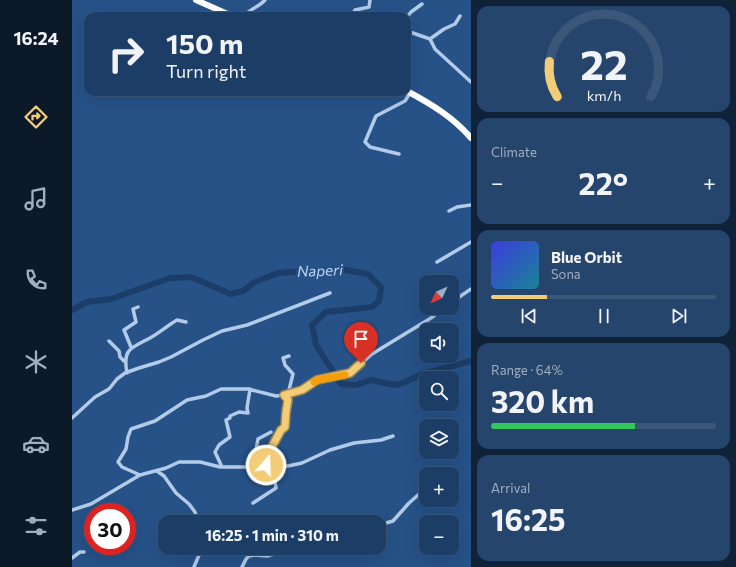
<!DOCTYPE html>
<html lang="en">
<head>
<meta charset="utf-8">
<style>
	:root { --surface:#1c3e66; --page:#25456c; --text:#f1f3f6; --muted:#a0aebf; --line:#3a577a; --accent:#f2cc77 }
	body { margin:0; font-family:Commissioner,sans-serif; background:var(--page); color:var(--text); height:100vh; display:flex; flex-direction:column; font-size:15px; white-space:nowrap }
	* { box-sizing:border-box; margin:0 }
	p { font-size:13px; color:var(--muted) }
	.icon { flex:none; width:22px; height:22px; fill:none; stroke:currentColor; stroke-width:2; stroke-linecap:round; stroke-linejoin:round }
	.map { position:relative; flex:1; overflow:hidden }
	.details { display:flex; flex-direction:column; gap:6px; padding:6px; background:#0f2238; width:265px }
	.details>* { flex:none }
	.guide { position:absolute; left:12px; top:12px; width:327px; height:84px; border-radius:12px; box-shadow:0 4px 16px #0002,0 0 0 1px var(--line); background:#1c3e66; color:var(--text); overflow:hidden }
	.needle { width:26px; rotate:226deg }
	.fabs { position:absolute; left:347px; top:275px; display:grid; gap:8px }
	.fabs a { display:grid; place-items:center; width:40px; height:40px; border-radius:8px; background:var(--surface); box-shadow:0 4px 16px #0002,0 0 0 1px var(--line); font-size:20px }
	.speed { position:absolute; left:12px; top:503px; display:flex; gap:8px; font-size:20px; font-weight:700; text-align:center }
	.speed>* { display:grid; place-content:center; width:52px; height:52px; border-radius:50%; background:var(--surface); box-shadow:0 4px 16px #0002,0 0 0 1px var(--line); line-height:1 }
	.speed .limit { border:6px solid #d22; background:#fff; color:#111 }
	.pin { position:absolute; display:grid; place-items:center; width:34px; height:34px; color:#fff; margin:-41px -17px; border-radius:50% 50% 50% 0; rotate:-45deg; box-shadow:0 0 4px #0007 }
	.pin .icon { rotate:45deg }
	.me { position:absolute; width:44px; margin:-22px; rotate:20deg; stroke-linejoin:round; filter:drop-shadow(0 0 3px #0008) }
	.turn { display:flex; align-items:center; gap:14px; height:84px; padding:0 16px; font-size:18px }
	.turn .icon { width:52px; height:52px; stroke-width:2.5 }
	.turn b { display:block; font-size:28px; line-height:34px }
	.big { font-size:30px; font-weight:700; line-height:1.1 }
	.details .widget { flex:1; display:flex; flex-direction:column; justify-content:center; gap:6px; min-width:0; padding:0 14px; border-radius:12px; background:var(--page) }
	.details .dial { align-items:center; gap:0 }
	.dial svg { height:104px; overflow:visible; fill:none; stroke:var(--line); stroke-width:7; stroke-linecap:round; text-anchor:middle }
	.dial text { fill:var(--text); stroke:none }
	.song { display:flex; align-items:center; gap:12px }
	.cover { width:48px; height:48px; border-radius:6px; background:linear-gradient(135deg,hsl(240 70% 55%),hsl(190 70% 35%)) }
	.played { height:4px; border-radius:2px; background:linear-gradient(90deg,var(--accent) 25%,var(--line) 25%) }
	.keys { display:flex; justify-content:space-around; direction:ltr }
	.heat { display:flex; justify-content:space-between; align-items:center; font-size:22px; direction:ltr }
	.charge { height:6px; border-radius:3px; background:linear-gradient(90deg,#34c759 64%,var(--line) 0) }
	.trip { position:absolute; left:86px; top:515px; width:228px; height:40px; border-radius:12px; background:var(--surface); box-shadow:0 4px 16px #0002,0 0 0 1px var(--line); font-weight:700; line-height:40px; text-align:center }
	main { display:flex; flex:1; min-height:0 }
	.tab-bar { display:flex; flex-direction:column; width:72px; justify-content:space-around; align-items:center; background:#0b1929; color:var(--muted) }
	.tab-bar .icon { width:28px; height:28px }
	.tab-bar .current { color:var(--accent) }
	.tab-bar b { font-size:18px; color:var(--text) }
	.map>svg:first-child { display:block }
</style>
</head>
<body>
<main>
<nav class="tab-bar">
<b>16:24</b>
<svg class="icon current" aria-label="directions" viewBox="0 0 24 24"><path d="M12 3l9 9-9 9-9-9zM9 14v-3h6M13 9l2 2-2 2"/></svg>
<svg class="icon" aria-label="music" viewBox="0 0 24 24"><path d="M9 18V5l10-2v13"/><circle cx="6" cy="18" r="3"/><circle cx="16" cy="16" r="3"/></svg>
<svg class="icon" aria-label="phone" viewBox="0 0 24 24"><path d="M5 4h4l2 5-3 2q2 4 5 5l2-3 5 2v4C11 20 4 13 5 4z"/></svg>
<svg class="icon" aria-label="climate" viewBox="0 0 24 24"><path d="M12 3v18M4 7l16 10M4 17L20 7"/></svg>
<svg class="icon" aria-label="car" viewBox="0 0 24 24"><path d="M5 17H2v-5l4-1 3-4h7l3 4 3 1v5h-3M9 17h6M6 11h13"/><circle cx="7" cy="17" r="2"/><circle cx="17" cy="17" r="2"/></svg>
<svg class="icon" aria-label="filters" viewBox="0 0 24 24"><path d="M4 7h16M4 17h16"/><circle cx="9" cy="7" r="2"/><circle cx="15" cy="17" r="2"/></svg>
</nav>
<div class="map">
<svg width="399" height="567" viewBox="0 0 399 567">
	<rect width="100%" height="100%" fill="#265288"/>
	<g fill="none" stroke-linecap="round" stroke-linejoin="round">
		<path stroke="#1b3d68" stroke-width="6" d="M0 310 15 302 39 299 98 278 119 277 159 294 171 291 183 282 206 273 268 269 296 274 309 287 307 301 300 307 254 312 240 325 244 345 269 384 284 385 299 380 323 385 331 383 350 374 399 361"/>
		<path stroke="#b2cbe9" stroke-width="3.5" d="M172 16C179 8 187 7 193 0
			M280 16 283 10 297 7 298 0
			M335 17 339 12 350 4
			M335 31 358 39 372 29 383 24 388 16
			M358 39 363 49 399 82
			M209 92 213 95 218 92
			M327 154 298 147 293 142 304 116 333 101 338 93
			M377 211 385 207 399 205
			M365 262 399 242
			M380 302 399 289
			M37 341 47 351 48 357 52 361
			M59 347 52 330 64 322 61 309 66 307
			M55 373C50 348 60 348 78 338 87 333 95 326 105 320L114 322
			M216 394 221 374 213 365 211 358 217 356
			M0 418 23 397 37 389 45 379 53 373 67 368 87 362 99 357 131 340 150 331 175 325 258 293
			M181 466 186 439 199 432
			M150 467 143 452 147 445 158 437 154 420 158 418V416L167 412 176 413 175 408 178 389
			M85 471 92 476 104 493 117 504 123 512 126 522
			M371 474 375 471
			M68 475 50 467 46 462 54 449 56 437 59 429 83 421 115 400 134 396 149 389H176L204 396 213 395 231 390 245 380 275 374 281 371 300 354 359 318 372 308
			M181 503 204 488C204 479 196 474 194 465 193 459 208 430 213 427L214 412 216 400 212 395
			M0 510 19 504 68 475 94 468 107 462H128L148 467H177L194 465 216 466 230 463 258 450 282 443 309 440 321 436
			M307 525 321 521 337 503 354 488
			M0 558 8 552H12
			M122 567 130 548
			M170 567 174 559 177 556 183 555 195 556 216 550 244 548"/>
		<path stroke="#fff" stroke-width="6" d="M124 0 160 16
			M335 91C359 104 381 117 399 138"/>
	</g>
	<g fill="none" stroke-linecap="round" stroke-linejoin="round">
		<g stroke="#9d854d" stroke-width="10">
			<path id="route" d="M194 465 196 454 209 430 213 427 214 412 216 400 212 395 230 390 245 380 278 373 289 363"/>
		</g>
		<use href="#route" stroke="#f2cc77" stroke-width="7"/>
		<path stroke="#f59e0b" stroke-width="7" d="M242 382 245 380 273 375"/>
	</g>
	<g text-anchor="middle" stroke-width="4" stroke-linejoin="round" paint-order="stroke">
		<g font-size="15" font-style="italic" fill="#bdd5f0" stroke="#265288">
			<text transform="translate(248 271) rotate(-2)" y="5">Naperi</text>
		</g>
	</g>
</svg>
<div class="fabs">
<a><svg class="needle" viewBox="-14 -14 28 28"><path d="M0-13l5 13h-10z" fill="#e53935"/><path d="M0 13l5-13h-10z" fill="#a0aebf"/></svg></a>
<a><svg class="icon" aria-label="sound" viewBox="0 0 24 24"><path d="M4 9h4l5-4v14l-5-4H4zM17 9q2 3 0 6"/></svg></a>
<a><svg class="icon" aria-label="search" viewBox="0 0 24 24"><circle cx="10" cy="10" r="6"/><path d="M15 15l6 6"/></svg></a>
<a><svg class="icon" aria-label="layers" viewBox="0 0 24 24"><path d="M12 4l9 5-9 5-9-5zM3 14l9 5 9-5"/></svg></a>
<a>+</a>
<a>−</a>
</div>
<div class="speed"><div class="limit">30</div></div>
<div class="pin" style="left:289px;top:363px;background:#d93025"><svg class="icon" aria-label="arrive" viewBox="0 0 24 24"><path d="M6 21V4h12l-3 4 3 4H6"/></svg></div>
<svg class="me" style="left:194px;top:465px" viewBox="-20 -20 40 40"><circle r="17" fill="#f2cc77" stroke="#fff" stroke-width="3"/><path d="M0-11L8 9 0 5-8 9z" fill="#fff"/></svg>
<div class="trip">16:25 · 1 min · 310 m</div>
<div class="guide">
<div class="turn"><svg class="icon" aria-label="right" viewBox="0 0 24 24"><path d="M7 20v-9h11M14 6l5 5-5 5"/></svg><div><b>150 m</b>Turn right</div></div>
</div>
</div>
<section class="details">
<div class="widget dial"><svg viewBox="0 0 100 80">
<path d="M14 69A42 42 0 1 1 86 69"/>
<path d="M14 69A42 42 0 0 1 8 42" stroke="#f2cc77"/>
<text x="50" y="56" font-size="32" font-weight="700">22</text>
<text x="50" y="72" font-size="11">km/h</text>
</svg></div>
<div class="widget"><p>Climate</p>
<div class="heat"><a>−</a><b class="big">22°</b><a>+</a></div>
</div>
<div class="widget">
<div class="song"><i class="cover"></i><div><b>Blue Orbit</b><p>Sona</p></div></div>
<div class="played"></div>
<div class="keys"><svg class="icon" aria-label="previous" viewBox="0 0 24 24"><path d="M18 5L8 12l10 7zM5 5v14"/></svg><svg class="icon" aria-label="pause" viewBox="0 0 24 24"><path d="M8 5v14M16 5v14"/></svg><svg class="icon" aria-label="next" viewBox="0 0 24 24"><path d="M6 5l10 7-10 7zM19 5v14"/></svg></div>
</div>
<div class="widget"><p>Range · 64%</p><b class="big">320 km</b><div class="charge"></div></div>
<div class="widget"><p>Arrival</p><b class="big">16:25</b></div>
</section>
</main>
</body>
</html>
